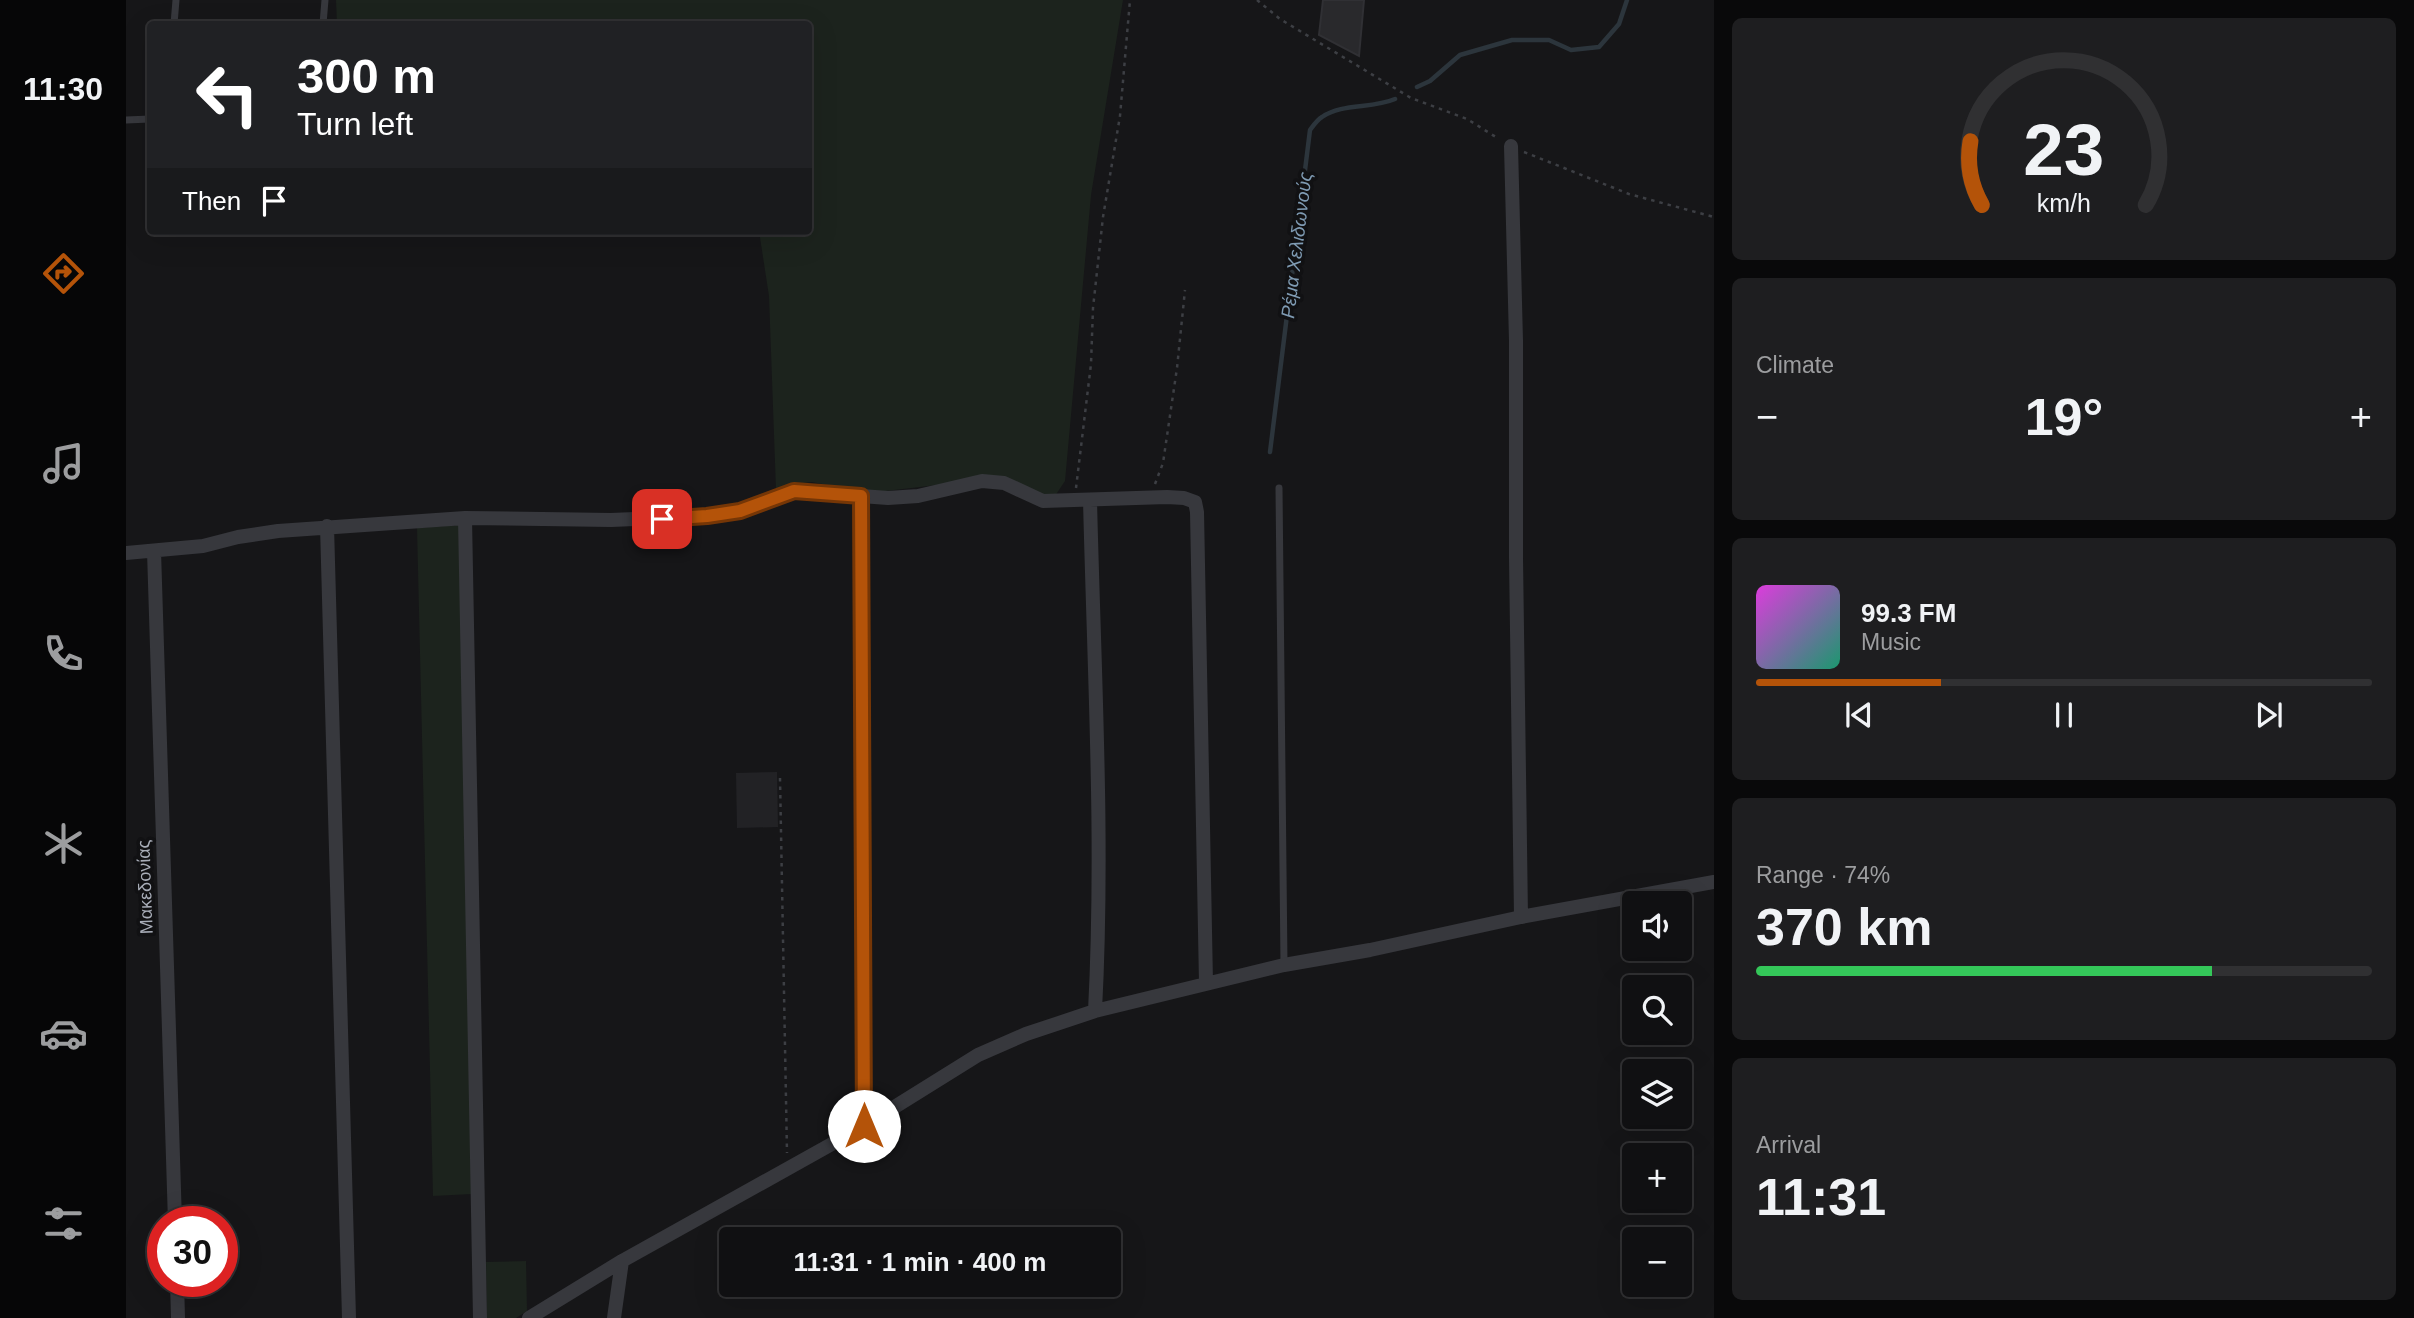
<!DOCTYPE html>
<html lang="en">
<head>
<meta charset="utf-8">
<style>
	:root { --surface:#101012; --page:#1e1e20; --text:#f1f3f6; --muted:#9c9d9f; --line:#303032; --accent:#b45309 }
	body { margin:0; font-family:Helvetica,sans-serif; background:var(--page); color:var(--text); height:100vh; display:flex; flex-direction:column; font-size:26px; white-space:nowrap }
	* { box-sizing:border-box; margin:0 }
	p { font-size:23px; color:var(--muted) }
	.icon { flex:none; width:38px; height:38px; fill:none; stroke:currentColor; stroke-width:2; stroke-linecap:round; stroke-linejoin:round }
	.map { position:relative; flex:1; overflow:hidden }
	.side { display:flex; flex-direction:column; gap:18px; padding:18px; background:#09090a; width:700px }
	.side>* { flex:none }
	.top-card { position:absolute; left:21px; top:21px; width:665px; height:214px; border-radius:7px; box-shadow:0 7px 28px #0002,0 0 0 2px var(--line); background:#202124; color:#fff; overflow:hidden }
	.buttons { position:absolute; left:1496px; top:891px; display:grid; gap:14px }
	.buttons a { display:grid; place-items:center; width:70px; height:70px; border-radius:7px; background:var(--surface); box-shadow:0 7px 28px #0002,0 0 0 2px var(--line); font-size:35px }
	.speed { position:absolute; left:21px; top:1206px; display:flex; gap:14px; font-size:35px; font-weight:700; text-align:center }
	.speed>* { display:grid; place-content:center; width:91px; height:91px; border-radius:50%; background:var(--surface); box-shadow:0 7px 28px #0002,0 0 0 2px var(--line); line-height:1 }
	.speed .limit { border:10px solid #d22; background:#fff; color:#111 }
	.pin { position:absolute; display:grid; place-items:center; width:60px; height:60px; color:#fff; margin:-30px; border-radius:14px; box-shadow:0 4px 10px #0006 }
	.me { position:absolute; width:77px; margin:-38px; rotate:0deg; stroke-linejoin:round; filter:drop-shadow(0 0 5px #0008) }
	.turn { display:flex; align-items:center; gap:24px; height:147px; padding:0 35px; font-size:32px }
	.turn .icon { width:91px; height:91px; stroke-width:2.5 }
	.turn b { display:block; font-size:49px; line-height:60px }
	.then { display:flex; align-items:center; height:66px; padding:0 35px; background:#0003; gap:14px; font-size:26px }
	.big { font-size:52px; font-weight:700; line-height:1.1 }
	.side .card { flex:1; display:flex; flex-direction:column; justify-content:center; gap:10px; min-width:0; padding:0 24px; border-radius:10px; background:var(--page) }
	.side .dial { align-items:center; gap:0 }
	.dial svg { height:182px; overflow:visible; fill:none; stroke:var(--line); stroke-width:7; stroke-linecap:round; text-anchor:middle }
	.dial text { fill:var(--text); stroke:none }
	.song { display:flex; align-items:center; gap:21px }
	.cover { width:84px; height:84px; border-radius:10px; background:linear-gradient(135deg,hsl(300 70% 55%),hsl(160 70% 35%)) }
	.played { height:7px; border-radius:4px; background:linear-gradient(90deg,var(--accent) 30%,var(--line) 30%) }
	.keys { display:flex; justify-content:space-around; direction:ltr }
	.heat { display:flex; justify-content:space-between; align-items:center; font-size:38px; direction:ltr }
	.charge { height:10px; border-radius:5px; background:linear-gradient(90deg,#34c759 74%,var(--line) 0) }
	.trip { position:absolute; left:593px; top:1227px; width:402px; height:70px; border-radius:7px; background:var(--surface); box-shadow:0 7px 28px #0002,0 0 0 2px var(--line); font-weight:700; line-height:70px; text-align:center }
	main { display:flex; flex:1; min-height:0 }
	.tabs { display:flex; flex-direction:column; width:126px; justify-content:space-around; align-items:center; background:#060607; color:var(--muted) }
	.tabs .icon { width:49px; height:49px }
	.tabs .selected { color:var(--accent) }
	.tabs b { font-size:32px; color:var(--text) }
	.map>svg:first-child { display:block }
</style>
</head>
<body>
<main>
<nav class="tabs">
<b>11:30</b>
<svg class="icon selected" aria-label="directions" viewBox="0 0 24 24"><path d="M12 3l9 9-9 9-9-9zM9 14v-3h6M13 9l2 2-2 2"/></svg>
<svg class="icon" aria-label="music" viewBox="0 0 24 24"><path d="M9 18V5l10-2v13"/><circle cx="6" cy="18" r="3"/><circle cx="16" cy="16" r="3"/></svg>
<svg class="icon" aria-label="phone" viewBox="0 0 24 24"><path d="M5 4h4l2 5-3 2q2 4 5 5l2-3 5 2v4C11 20 4 13 5 4z"/></svg>
<svg class="icon" aria-label="climate" viewBox="0 0 24 24"><path d="M12 3v18M4 7l16 10M4 17L20 7"/></svg>
<svg class="icon" aria-label="car" viewBox="0 0 24 24"><path d="M5 17H2v-5l4-1 3-4h7l3 4 3 1v5h-3M9 17h6M6 11h13"/><circle cx="7" cy="17" r="2"/><circle cx="17" cy="17" r="2"/></svg>
<svg class="icon" aria-label="filters" viewBox="0 0 24 24"><path d="M4 7h16M4 17h16"/><circle cx="9" cy="7" r="2"/><circle cx="15" cy="17" r="2"/></svg>
</nav>
<div class="map">
<svg width="1588" height="1318" viewBox="0 0 1588 1318">
	<rect width="100%" height="100%" fill="#161618"/>
	<path fill="#222225" d="M651 772 652 827 611 828 610 773Z"/>
	<path fill="#1c231d" d="M210 0H997L965 195 939 481 929 496 836 482 760 491 735 492 686 482 668 484 650 490 643 296 633 231H682V24H211Z
		M334 525 346 1194 307 1196 291 528Z
		M400 1261 401 1311 390 1318H361L360 1262Z"/>
	<g fill="none" stroke-linecap="round" stroke-linejoin="round">
		<path stroke="#2c353c" stroke-width="4.5" d="M1291 87 1304 81 1334 55 1386 40H1423L1445 50 1473 47 1493 24 1501 0
			M1144 452 1184 130C1187 126 1191 120 1196 117 1216 103 1246 109 1269 99"/>
	</g>
	<path fill="#29292c" stroke="#303034" stroke-width="2" d="M1197 0H1238L1233 56 1193 35Z"/>
	<g fill="none" stroke-linecap="round" stroke-linejoin="round">
		<path stroke="#3d3f44" stroke-width="2.5" stroke-dasharray="3.5 5" stroke-linecap="butt" d="M1131 0 1154 19 1285 98 1341 119 1373 139
			M1398 152 1503 194 1588 217
			M1029 484 1037 463 1051 368 1059 290
			M950 488 965 364 967 308 977 217 994 116 1004 0
			M654 778 661 1153"/>
		<path stroke="#37383d" stroke-width="7" d="M48 24 50 0
			M197 24 199 0
			M0 120 24 119
			M1153 488 1158 965"/>
		<path stroke="#37383d" stroke-width="14" d="M1385 146 1390 341V558L1395 917
			M735 496 738 1126
			M964 500C968 670 978 841 969 1011
			M339 518 354 1318
			M201 526 223 1318
			M28 551 49 1222
			M0 553 77 546 112 537 152 531 339 518 485 520 581 516 614 511 668 491 762 498 792 496 856 481 878 483 917 501 1041 497 1058 498 1069 502 1071 512 1080 983
			M51 1281 52 1318
			M403 1318 496 1261 738 1126 852 1055 900 1034 969 1011 1158 965 1244 950 1395 917 1588 882
			M488 1318 496 1261"/>
	</g>
	<g fill="none" stroke-linecap="round" stroke-linejoin="round">
		<g stroke="#753606" stroke-width="18">
			<path id="route" d="M536 519 581 516 614 511 668 491 735 496 738 1126"/>
		</g>
		<use href="#route" stroke="#b45309" stroke-width="12"/>
	</g>
	<g text-anchor="middle" stroke-width="7" stroke-linejoin="round" paint-order="stroke">
		<g font-size="18" fill="#a8adb8" stroke="#111113">
			<text transform="translate(19 887) rotate(-92)" y="6">Μακεδονίας</text>
		</g>
		<g font-size="19" font-style="italic" fill="#7f9bb3" stroke="#111113">
			<text transform="translate(1170 245) rotate(-83)" y="7">Ρέμα Χελιδωνούς</text>
		</g>
	</g>
</svg>
<div class="buttons">
<a><svg class="icon" aria-label="sound" viewBox="0 0 24 24"><path d="M4 9h4l5-4v14l-5-4H4zM17 9q2 3 0 6"/></svg></a>
<a><svg class="icon" aria-label="search" viewBox="0 0 24 24"><circle cx="10" cy="10" r="6"/><path d="M15 15l6 6"/></svg></a>
<a><svg class="icon" aria-label="layers" viewBox="0 0 24 24"><path d="M12 4l9 5-9 5-9-5zM3 14l9 5 9-5"/></svg></a>
<a>+</a>
<a>−</a>
</div>
<div class="speed"><div class="limit">30</div></div>
<div class="pin" style="left:536px;top:519px;background:#d93025"><svg class="icon" aria-label="arrive" viewBox="0 0 24 24"><path d="M6 21V4h12l-3 4 3 4H6"/></svg></div>
<svg class="me" style="left:738px;top:1126px" viewBox="-20 -20 40 40"><circle r="19" fill="#fff"/><path d="M0-13L10 11 0 6-10 11z" fill="#b45309"/></svg>
<div class="trip">11:31 · 1 min · 400 m</div>
<div class="top-card">
<div class="turn"><svg class="icon" aria-label="left" viewBox="0 0 24 24"><path d="M17 20v-9H6M10 6l-5 5 5 5"/></svg><div><b>300 m</b>Turn left</div></div>
<div class="then">Then<svg class="icon" aria-label="arrive" viewBox="0 0 24 24"><path d="M6 21V4h12l-3 4 3 4H6"/></svg></div>
</div>
</div>
<section class="side">
<div class="card dial"><svg viewBox="0 0 100 80">
<path d="M14 69A42 42 0 1 1 86 69"/>
<path d="M14 69A42 42 0 0 1 9 41" stroke="#b45309"/>
<text x="50" y="56" font-size="32" font-weight="700">23</text>
<text x="50" y="72" font-size="11">km/h</text>
</svg></div>
<div class="card"><p>Climate</p>
<div class="heat"><a>−</a><b class="big">19°</b><a>+</a></div>
</div>
<div class="card">
<div class="song"><i class="cover"></i><div><b>99.3 FM</b><p>Music</p></div></div>
<div class="played"></div>
<div class="keys"><svg class="icon" aria-label="previous" viewBox="0 0 24 24"><path d="M18 5L8 12l10 7zM5 5v14"/></svg><svg class="icon" aria-label="pause" viewBox="0 0 24 24"><path d="M8 5v14M16 5v14"/></svg><svg class="icon" aria-label="next" viewBox="0 0 24 24"><path d="M6 5l10 7-10 7zM19 5v14"/></svg></div>
</div>
<div class="card"><p>Range · 74%</p><b class="big">370 km</b><div class="charge"></div></div>
<div class="card"><p>Arrival</p><b class="big">11:31</b></div>
</section>
</main>
</body>
</html>
